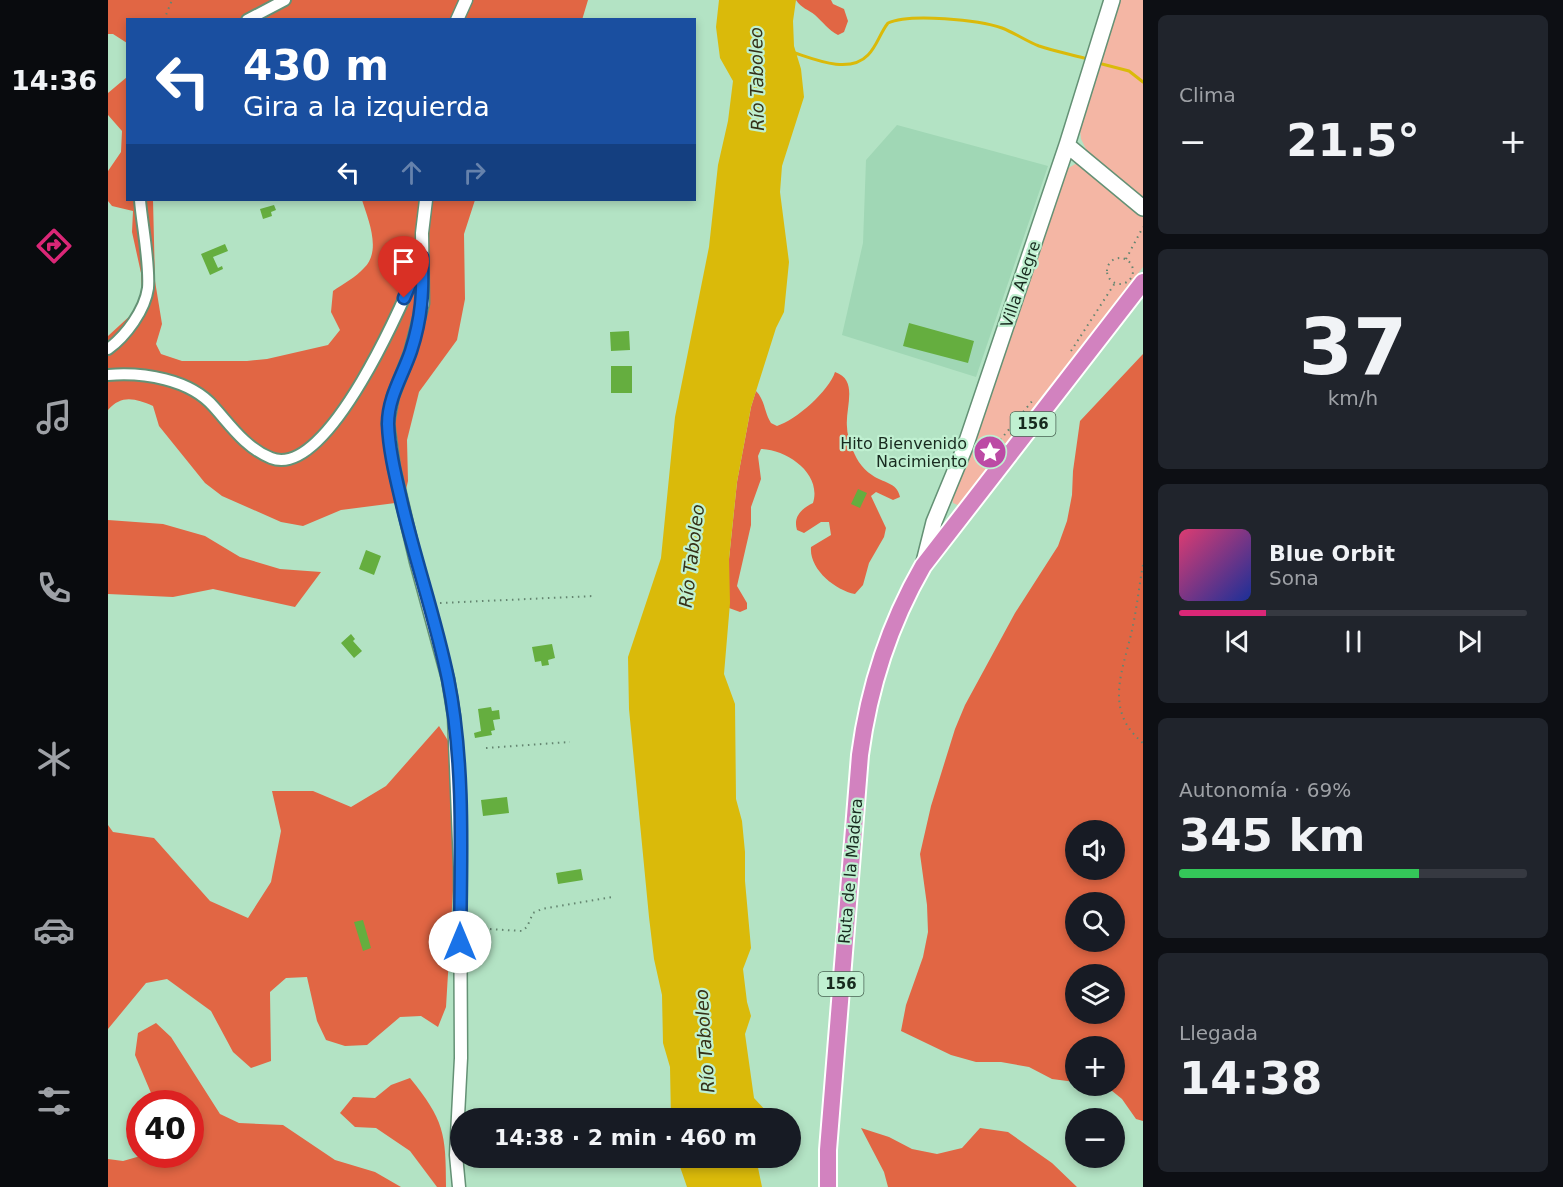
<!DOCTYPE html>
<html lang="es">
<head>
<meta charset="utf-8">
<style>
	:root { --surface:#171b24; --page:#20242c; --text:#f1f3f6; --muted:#9ea1a6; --line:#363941; --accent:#db2777 }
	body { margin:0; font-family:"DejaVu Sans",sans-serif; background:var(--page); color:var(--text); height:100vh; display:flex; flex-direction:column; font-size:22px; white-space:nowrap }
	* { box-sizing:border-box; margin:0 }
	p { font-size:20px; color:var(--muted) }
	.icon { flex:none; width:33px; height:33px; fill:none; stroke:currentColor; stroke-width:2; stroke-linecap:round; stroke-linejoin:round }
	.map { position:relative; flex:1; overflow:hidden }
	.drawer { display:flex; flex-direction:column; gap:15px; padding:15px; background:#0d0f14; width:420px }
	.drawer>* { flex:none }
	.banner { position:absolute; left:18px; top:18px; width:570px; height:183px; border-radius:0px; box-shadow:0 3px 9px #0003; background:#1a4fa0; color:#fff; overflow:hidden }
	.tools { position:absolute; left:957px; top:820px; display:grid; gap:12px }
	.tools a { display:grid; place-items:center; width:60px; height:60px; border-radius:50%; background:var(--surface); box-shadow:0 3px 9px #0003; font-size:30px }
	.speed { position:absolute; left:18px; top:1090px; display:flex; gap:12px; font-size:30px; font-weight:700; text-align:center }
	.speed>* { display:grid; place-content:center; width:78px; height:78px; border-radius:50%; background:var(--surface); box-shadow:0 3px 9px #0003; line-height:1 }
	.speed .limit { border:9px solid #d22; background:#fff; color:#111 }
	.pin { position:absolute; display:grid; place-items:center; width:51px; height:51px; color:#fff; margin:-62px -26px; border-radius:50% 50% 50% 0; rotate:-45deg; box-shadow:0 0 6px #0007 }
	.pin .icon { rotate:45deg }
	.me { position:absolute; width:66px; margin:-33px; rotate:0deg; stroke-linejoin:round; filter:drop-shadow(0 0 4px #0008) }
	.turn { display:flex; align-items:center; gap:21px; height:126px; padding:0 18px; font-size:27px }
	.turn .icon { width:78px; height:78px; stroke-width:2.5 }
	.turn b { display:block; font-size:42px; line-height:51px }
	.lanes { display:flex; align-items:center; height:57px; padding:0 18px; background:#0003; justify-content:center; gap:30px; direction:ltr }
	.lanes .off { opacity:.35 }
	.big { font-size:45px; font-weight:600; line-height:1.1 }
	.drawer .tile { flex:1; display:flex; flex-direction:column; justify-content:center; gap:9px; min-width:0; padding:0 21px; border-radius:9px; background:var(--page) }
	.drawer .dial { align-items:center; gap:0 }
	.dial b { font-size:78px; line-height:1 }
	.song { display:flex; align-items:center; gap:18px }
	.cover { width:72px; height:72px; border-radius:9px; background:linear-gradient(135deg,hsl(340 70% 55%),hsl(230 70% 35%)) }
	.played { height:6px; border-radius:3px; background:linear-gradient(90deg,var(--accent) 25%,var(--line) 25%) }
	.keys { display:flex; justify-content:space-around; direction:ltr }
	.heat { display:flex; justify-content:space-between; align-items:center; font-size:33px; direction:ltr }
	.charge { height:9px; border-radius:4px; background:linear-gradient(90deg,#34c759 69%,var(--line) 0) }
	.trip { position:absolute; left:342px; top:1108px; width:351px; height:60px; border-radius:30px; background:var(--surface); box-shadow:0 3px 9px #0003; font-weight:600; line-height:60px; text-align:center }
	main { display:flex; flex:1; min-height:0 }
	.tab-bar { display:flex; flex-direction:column; width:108px; justify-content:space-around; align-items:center; background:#090b0e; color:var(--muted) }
	.tab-bar .icon { width:42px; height:42px }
	.tab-bar .selected { color:var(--accent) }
	.tab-bar b { font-size:27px; color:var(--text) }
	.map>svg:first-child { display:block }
</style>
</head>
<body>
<main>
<nav class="tab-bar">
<b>14:36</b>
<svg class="icon selected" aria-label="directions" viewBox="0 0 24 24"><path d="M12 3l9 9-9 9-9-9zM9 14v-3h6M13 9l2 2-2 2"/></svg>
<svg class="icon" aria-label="music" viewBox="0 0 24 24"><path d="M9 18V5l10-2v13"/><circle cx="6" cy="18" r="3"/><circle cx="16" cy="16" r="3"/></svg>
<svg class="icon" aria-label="phone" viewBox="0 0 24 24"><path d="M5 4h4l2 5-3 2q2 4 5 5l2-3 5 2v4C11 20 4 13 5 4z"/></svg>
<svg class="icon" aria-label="climate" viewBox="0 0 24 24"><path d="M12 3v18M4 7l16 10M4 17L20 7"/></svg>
<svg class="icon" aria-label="car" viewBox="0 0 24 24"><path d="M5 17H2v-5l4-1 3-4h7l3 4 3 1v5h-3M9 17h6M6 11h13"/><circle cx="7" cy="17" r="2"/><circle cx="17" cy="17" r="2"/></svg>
<svg class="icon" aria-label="filters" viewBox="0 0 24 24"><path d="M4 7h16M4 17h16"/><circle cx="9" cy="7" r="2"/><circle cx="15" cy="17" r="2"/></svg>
</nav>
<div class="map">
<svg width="1035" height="1187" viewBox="0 0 1035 1187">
	<rect width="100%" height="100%" fill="#b3e3c4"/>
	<path fill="#a0d7b5" d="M789 125 940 166 868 377 734 335 755 243 758 160Z"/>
	<path fill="#f4b6a4" d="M1011 0H1035V204L981 155 973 139 971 120Z
		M969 163 976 165 984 171 1035 216V267L858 501 852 506 845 503 844 497 957 170Z"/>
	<path fill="#e16644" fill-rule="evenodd" d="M0 0H480L474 20H20L19 43 5 34H0Z
		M688 0H723L725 4 736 9 740 21 736 32 730 35C720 30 715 22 707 15 700 9 694 9 688 0Z
		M19 77 20 200H45L47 281 54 324 48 344 53 354 74 361H139L159 359 220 345 232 330 223 312 225 291C235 284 248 277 256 268 274 251 260 219 254 200H367L356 234 357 299 349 340 311 392 299 440 300 481 295 502 233 510 195 526 173 522 114 496 97 483 51 426 45 406C28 399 14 394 0 410V336L24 314 34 292 33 273 24 232 25 211 4 206 0 201V171L13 152 14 131 0 115V93Z
		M1035 354V1121L1028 1119 1014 1099 998 1086H1006V1047H968L967 1082 944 1079 921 1067 893 1062H868L843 1055 793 1031 798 1005 815 957 820 932 819 905 812 854 823 806 847 729 857 705 907 613 950 546 959 521 964 495 965 471 972 421ZM968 831H1006V870H968ZM968 903H1006V942H968ZM968 975H1006V1014H968Z
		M727 372C751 380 737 408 739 427 739 433 741 439 743 445 747 457 753 468 764 475 775 483 789 482 792 497L785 500 768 492 763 496 778 528 776 537 761 563 755 585 747 594C727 590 701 569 703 547L723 535 721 522H713L696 533 689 530C685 517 693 509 705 503 714 474 680 450 653 449L650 456 653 479 643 507V525L629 586 639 603V609L632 612 621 608V559L629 482 643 407 648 391C657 400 656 412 663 423L669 426C688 420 721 391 727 372Z
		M0 520 55 524 97 536 132 557 172 569 213 572 187 607 105 589 65 597 0 594Z
		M331 726 342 744 346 874 338 1007 330 1027 313 1016 292 1017 259 1045 237 1046 218 1040 209 1021 199 977 178 978 162 992 163 1061 143 1068 125 1052 103 1011 59 979 38 983 0 1029V825L5 832 46 838 102 901 140 918 163 882 173 831 164 791H205L243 807 278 786Z
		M48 1023 63 1037 112 1114 131 1123 175 1125 227 1160 267 1172 293 1187H0V1159L15 1161 36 1155H82V1104H45L43 1093 27 1055 30 1033Z
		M302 1078C336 1120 338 1133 338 1187H329L302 1151 268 1128 247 1127 232 1113 245 1097 267 1098 283 1085Z
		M753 1128 781 1137 804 1149 829 1154 854 1148 872 1128 900 1132 944 1163 969 1187H780L776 1172Z"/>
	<path fill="#daba0a" d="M611 0H688L685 21 686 46 693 69 696 97 674 166 672 192 681 262 676 312 668 328 643 407 629 482 621 559 622 603 616 674 627 704 628 799 634 821 637 852V881L643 948 635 969 639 1002 643 1016 637 1034 646 1098 660 1113V1119H563L562 1067 555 1043 554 995 546 959 541 917 521 709 520 657 553 558 567 417 601 247 610 165 620 121 625 81 612 58 608 27Z
		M569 1158H648L654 1187H579Z"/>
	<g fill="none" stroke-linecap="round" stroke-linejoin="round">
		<path stroke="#daba0a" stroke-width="3" d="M687 53C708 60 742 74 760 55 769 46 772 33 780 23 802 13 871 20 894 28 907 33 918 41 931 46 946 51 961 54 976 58
			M994 64 1021 71 1035 82"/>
	</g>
	<path fill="#65ae3f" d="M166 205 168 210 163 212 164 216 155 219 152 209Z
		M117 244 120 251 105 257 110 268 114 266 115 269 102 275 93 254Z
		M801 323 866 341 860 363 795 346Z
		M521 331 522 350 503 351 502 332Z
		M503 366H524V393H503Z
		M750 489 759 493 752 508 743 504Z
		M258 550 273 556 266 575 251 569Z
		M243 634 247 639 245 641 254 651 246 658 233 643Z
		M444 644 447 658 440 660 441 665 434 666 433 661 427 662 424 647Z
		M383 707 384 711 391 710 392 719 385 720 387 730 383 731 384 735 367 738 366 733 373 731 370 709Z
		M399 797 401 813 375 816 373 800Z
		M473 869 475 880 450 884 448 873Z
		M255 920 263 948 255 951 246 922Z"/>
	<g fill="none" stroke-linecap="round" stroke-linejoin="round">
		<g stroke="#649175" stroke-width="14">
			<path id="minor" d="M139 20 177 0
				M0 349C18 336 37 310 40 288 42 263 34 225 32 200
				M0 375C35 372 82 379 106 407 123 426 138 448 163 458 220 481 297 298 314 257"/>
		</g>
		<g stroke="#649175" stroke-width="15">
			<path id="tertiary" d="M349 20 358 0
				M318 200 314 233 315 303 302 353 285 396 280 423 286 468 308 562 340 679 346 716 352 867 353 1058 348 1155 351 1187"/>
		</g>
		<g stroke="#649175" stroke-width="18">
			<path id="secondary" d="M959 145 1035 208
				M815 566 826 522 857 447 959 145 1004 0"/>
		</g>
		<g stroke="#fff" stroke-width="20">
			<path id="trunk" d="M720 1187V1150L752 755C761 687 781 625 815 566L1035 282"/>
		</g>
		<path stroke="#648570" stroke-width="2" stroke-dasharray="1.5 4.5" stroke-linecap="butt" d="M56 20 64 0
			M999 271a13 13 0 1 1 26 0a13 13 0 1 1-26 0Z
			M1018 259 1035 227
			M963 351 1007 283
			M877 448 889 444 925 400
			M1035 565C1031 586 1029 608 1024 630 1015 671 995 710 1035 743
			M332 603 486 596
			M378 748 462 742
			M364 928 414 931 419 927 425 913 434 909 505 897"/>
		<use href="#minor" stroke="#fff" stroke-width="10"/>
		<use href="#tertiary" stroke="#fff" stroke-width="12"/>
		<use href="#secondary" stroke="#fff" stroke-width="15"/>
		<use href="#trunk" stroke="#d282bf" stroke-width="16"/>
	</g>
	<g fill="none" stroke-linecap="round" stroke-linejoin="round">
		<g stroke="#114b97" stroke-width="15">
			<path id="route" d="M296 298 314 257C315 292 314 317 303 351 295 375 280 397 280 424 281 451 288 478 294 504 308 563 328 620 340 679 357 763 353 857 352 942"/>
		</g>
		<use href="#route" stroke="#1a73e8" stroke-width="10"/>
	</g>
	<defs>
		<g id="sight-disc" transform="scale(1.725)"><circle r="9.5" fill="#bc4aa5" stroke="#c0f0d1"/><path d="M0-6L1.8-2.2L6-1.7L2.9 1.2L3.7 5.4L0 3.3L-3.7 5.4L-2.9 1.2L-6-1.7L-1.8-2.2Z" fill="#fff"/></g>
	</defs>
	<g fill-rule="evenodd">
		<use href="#sight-disc" x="882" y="452"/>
	</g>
	<g text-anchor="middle" stroke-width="4.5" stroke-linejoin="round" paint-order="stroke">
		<g fill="#c0f0d1" stroke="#4a6554" stroke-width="1.5">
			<rect x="902.5" y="412" width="45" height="24" rx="4.5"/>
			<rect x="710.5" y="972" width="45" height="24" rx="4.5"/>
		</g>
		<g font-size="15" font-weight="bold" fill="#182a1f">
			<text x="925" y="429">156</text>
			<text x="733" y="989">156</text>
		</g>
		<g font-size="16" fill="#182a1f" stroke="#c0f0d1">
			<text transform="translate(912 284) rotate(-71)" y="6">Villa Alegre</text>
			<text transform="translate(742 871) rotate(-85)" y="6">Ruta de la Madera</text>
		</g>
		<g font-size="16" fill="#182a1f" stroke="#c0f0d1" text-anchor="end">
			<text x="859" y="449">Hito Bienvenido<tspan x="859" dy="18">Nacimiento</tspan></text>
		</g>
		<g font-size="18" font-style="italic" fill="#353018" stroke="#c0f0d1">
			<text transform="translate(649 79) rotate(-91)" y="6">Río Taboleo</text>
			<text transform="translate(584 556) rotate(-83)" y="6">Río Taboleo</text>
			<text transform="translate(597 1041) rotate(-94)" y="6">Río Taboleo</text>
		</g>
	</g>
</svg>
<div class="tools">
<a><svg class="icon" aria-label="sound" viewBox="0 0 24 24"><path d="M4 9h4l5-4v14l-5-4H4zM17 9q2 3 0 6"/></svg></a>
<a><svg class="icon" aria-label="search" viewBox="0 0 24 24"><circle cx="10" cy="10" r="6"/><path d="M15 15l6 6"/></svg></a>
<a><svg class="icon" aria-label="layers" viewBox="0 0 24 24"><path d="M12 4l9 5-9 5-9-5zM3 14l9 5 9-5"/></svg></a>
<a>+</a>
<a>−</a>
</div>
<div class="speed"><div class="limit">40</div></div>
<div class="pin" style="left:296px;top:298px;background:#d93025"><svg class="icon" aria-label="arrive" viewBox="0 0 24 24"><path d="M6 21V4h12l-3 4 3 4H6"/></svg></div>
<svg class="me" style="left:352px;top:942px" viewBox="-20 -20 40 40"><circle r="19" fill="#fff"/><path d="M0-13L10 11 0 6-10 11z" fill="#1a73e8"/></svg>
<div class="trip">14:38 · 2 min · 460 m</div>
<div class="banner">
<div class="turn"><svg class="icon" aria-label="left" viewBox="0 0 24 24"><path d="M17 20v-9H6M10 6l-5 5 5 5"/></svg><div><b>430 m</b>Gira a la izquierda</div></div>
<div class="lanes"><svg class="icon" aria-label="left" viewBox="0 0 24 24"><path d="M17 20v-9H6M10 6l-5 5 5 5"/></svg><svg class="icon off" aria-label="ahead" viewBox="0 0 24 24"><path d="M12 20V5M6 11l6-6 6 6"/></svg><svg class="icon off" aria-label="right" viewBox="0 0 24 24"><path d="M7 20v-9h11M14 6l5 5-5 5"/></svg></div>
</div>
</div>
<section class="drawer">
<div class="tile"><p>Clima</p>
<div class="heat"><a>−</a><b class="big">21.5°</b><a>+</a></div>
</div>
<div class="tile dial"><b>37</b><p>km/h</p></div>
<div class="tile">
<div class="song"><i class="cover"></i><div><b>Blue Orbit</b><p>Sona</p></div></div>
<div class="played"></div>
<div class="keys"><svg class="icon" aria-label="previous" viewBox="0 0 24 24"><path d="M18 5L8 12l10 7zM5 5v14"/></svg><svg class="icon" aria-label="pause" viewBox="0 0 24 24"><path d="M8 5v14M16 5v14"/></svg><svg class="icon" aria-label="next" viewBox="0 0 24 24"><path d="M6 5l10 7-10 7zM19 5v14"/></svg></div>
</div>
<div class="tile"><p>Autonomía · 69%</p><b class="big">345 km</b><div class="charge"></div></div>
<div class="tile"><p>Llegada</p><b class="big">14:38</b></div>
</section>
</main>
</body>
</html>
